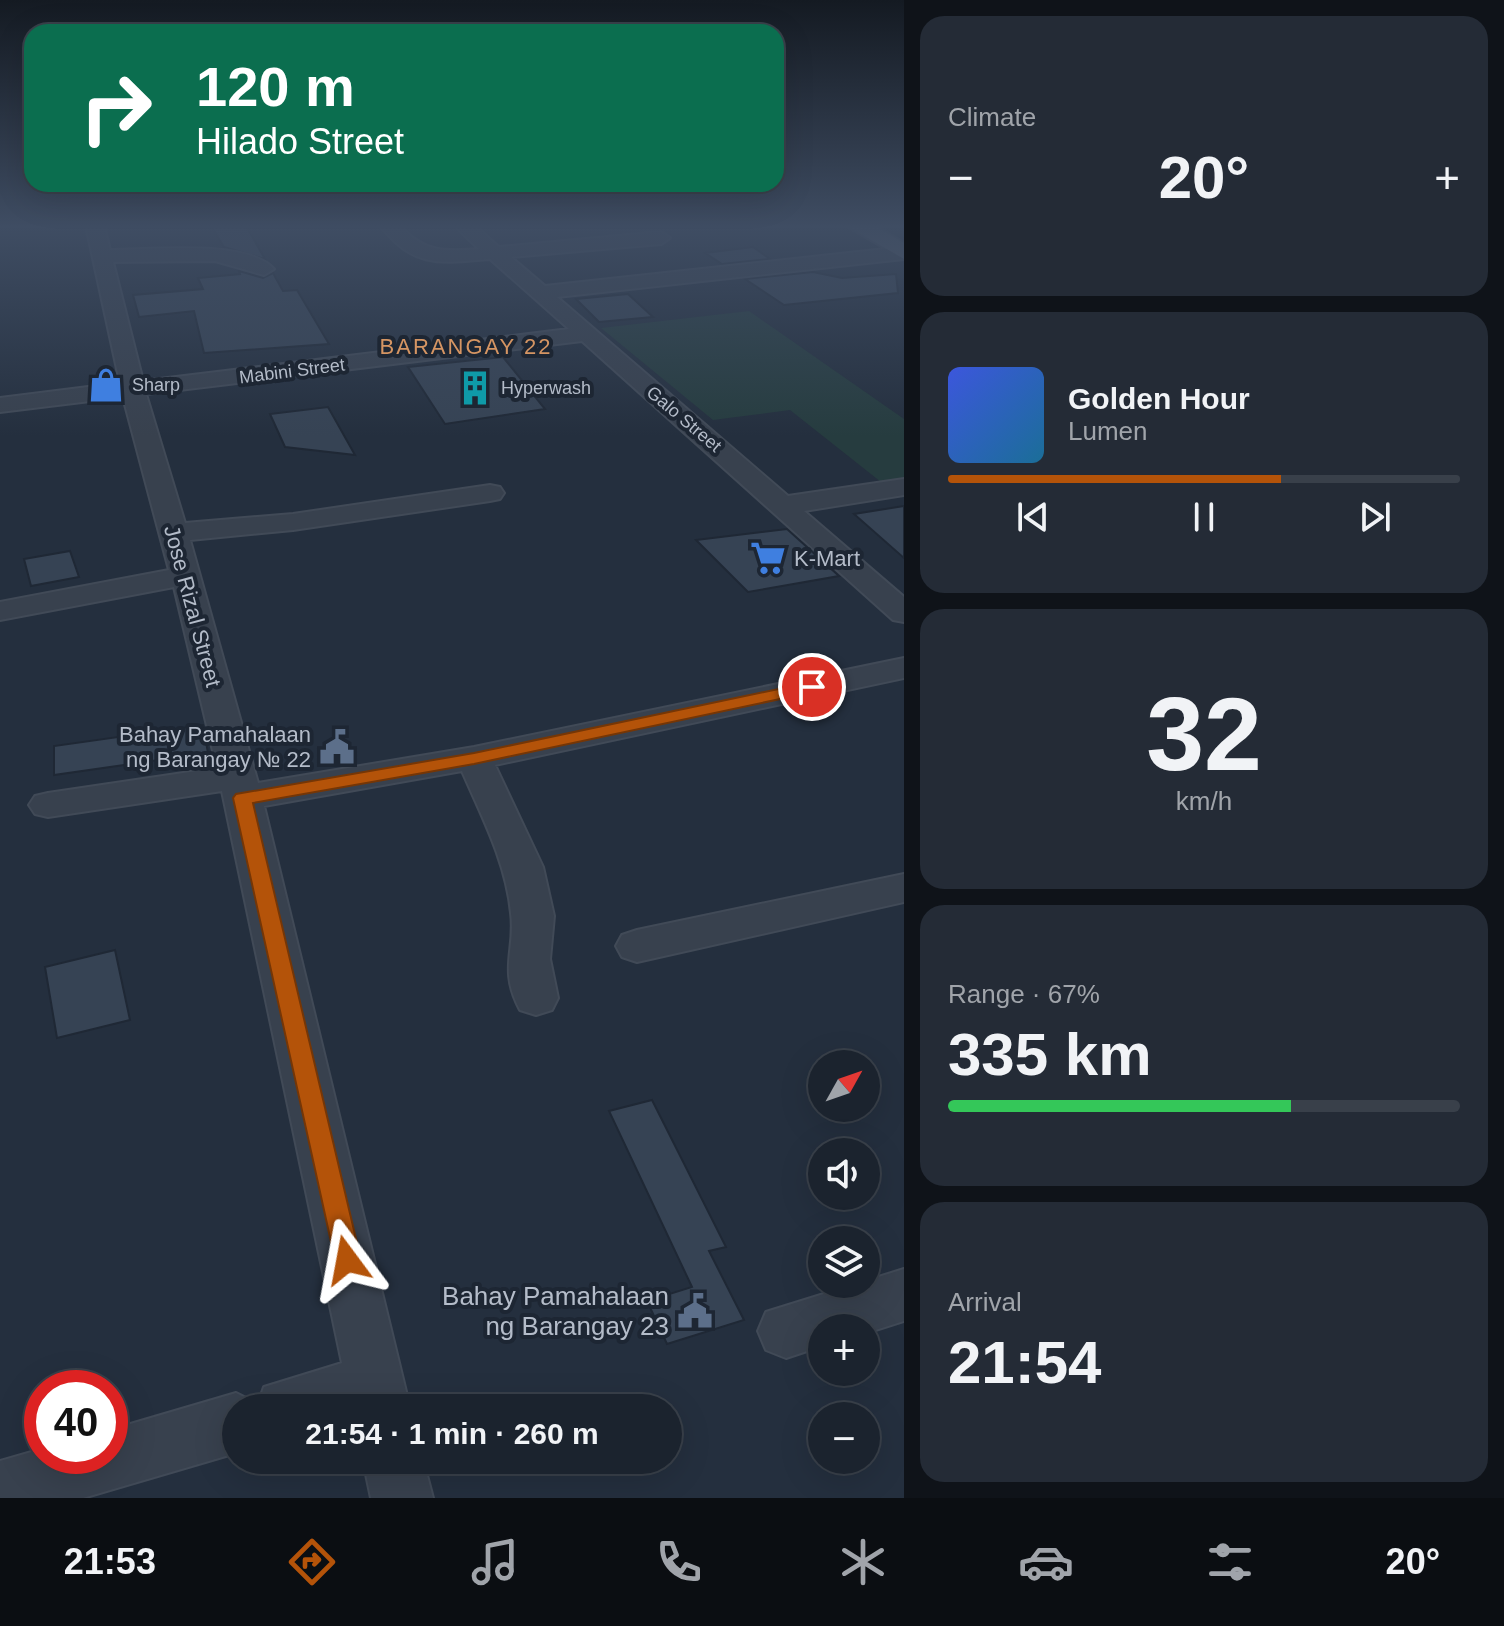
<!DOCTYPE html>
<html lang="en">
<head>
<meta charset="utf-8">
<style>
	:root { --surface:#1b232e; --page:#242b36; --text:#f1f3f6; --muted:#a0a4aa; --line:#39404a; --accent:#b45309 }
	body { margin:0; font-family:Helvetica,sans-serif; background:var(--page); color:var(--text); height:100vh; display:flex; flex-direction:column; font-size:30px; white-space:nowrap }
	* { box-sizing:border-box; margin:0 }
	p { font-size:26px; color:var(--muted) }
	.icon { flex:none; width:44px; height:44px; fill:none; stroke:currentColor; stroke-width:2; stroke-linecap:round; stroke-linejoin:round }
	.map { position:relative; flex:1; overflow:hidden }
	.sheet { display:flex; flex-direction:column; gap:16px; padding:16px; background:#0f1319; width:600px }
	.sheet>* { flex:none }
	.banner { position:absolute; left:24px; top:24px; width:760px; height:168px; border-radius:24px; box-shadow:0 8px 32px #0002,0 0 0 2px var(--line); background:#0b6e4f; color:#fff; overflow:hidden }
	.needle { width:52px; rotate:50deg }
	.fabs { position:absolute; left:808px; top:1050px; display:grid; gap:16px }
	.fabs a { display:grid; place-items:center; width:72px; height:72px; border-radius:50%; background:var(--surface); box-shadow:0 8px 32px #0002,0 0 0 2px var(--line); font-size:40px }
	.speed { position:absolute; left:24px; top:1370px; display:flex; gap:16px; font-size:40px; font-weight:700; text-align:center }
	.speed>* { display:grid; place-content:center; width:104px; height:104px; border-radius:50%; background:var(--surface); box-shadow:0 8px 32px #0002,0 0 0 2px var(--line); line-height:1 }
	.speed .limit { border:12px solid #d22; background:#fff; color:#111 }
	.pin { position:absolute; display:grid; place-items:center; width:68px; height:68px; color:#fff; margin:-34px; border:4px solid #fff; border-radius:50%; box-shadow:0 2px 8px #0007 }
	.me { position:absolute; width:88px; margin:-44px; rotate:347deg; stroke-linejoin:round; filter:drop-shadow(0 0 6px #0008) }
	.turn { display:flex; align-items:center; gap:28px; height:168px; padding:0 40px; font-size:36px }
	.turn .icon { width:104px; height:104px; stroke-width:2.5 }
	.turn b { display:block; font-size:56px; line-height:68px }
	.big { font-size:60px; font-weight:700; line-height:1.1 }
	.sheet .widget { flex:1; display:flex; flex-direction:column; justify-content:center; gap:12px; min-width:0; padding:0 28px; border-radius:24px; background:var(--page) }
	.sheet .dial { align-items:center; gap:0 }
	.dial b { font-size:104px; line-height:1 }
	.song { display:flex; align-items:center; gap:24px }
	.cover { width:96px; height:96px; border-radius:12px; background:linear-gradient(135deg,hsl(230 70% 55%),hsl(200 70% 35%)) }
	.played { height:8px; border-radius:4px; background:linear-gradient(90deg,var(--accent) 65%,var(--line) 65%) }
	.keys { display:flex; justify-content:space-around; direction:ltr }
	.heat { display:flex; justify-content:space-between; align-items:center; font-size:44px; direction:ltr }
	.charge { height:12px; border-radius:6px; background:linear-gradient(90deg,#34c759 67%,var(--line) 0) }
	.trip { position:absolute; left:222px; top:1394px; width:460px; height:80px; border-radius:40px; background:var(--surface); box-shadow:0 8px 32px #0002,0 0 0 2px var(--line); font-weight:700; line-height:80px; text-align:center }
	.dock { display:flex; height:128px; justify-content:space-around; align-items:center; background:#0b0e12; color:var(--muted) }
	.dock .icon { width:56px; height:56px }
	.dock .on { color:var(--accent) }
	.dock b { font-size:36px; color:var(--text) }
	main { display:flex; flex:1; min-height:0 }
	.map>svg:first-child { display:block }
</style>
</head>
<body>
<main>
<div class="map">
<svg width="904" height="1498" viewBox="0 0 904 1498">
	<rect width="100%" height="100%" fill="#242f3e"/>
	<path fill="#263c3f" d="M749 311 904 419V478L881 482 790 410 713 420 601 328Z"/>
	<path fill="#364354" stroke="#1f2835" stroke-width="2" d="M211 226H246L265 259 224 247Z
		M753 247 770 259 722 264 705 253Z
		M239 271 263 278 273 273 283 291 297 290 329 344 204 353 194 311 139 317 133 295 203 289 198 278 240 274Z
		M813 272 842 278 896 274 898 293 784 305 745 279Z
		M628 294 653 317 599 322 576 299Z
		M503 357 545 409 445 424 408 367Z
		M328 407 355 455 285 447 270 414Z
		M904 506V558L854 514Z
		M787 529 839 576 748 592 696 540Z
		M70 551 79 577 31 586 24 559Z
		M203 725 208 753 54 775V746Z
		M115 950 130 1020 57 1038 45 967Z
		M652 1100 726 1247 709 1251 744 1320 667 1344 647 1301 692 1287 609 1111Z"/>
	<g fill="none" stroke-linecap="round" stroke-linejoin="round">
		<g stroke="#414a57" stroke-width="4">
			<path id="minor" d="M86 226H104L110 250C149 250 247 239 274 269L264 275 215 261 113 262 143 381 569 329 490 259C442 263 413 269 381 226H400C424 252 445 252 479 249L455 226H475L499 247 661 232 670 238 661 244 511 257 545 286 904 247V259L557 297 788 496 904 479V495L804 511 904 597V622L893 620 582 341 146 394 185 523 293 514 490 485 500 487 504 493 500 499 490 501 293 530 190 540 258 783 474 747 904 658V678L495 765 543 867 554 916 550 959 558 998 552 1010 536 1015 520 1010C498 969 516 950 511 913 506 862 482 817 462 771L264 806 410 1408H236V1453L83 1498H0V1461L42 1449V1456H110V1430L236 1393 258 1404 264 1387 342 1363 222 791 48 817 35 814 29 805 35 796 48 793 217 768 174 587 0 620V602L169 570 123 397 0 412V398L120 383Z
				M904 874V902L637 962 622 957 616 946 622 935 637 930Z
				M904 1269V1321L866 1333V1328H822V1346L786 1358 766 1350 758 1331 766 1312Z
				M363 1460H423L433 1498H371Z"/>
		</g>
		<g stroke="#414a57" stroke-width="4">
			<path id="major" d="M847 226H875L904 243V259Z"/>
		</g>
		<use href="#minor" fill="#38414e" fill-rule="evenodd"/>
		<use href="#major" fill="#56606e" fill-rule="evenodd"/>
	</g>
	<linearGradient id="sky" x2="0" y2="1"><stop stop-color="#141a22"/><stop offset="0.52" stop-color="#3f4d63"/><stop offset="1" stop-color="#3f4d63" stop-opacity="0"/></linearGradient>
	<rect width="904" height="436" fill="url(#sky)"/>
	<path fill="#b45309" stroke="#753606" stroke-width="2" d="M812 682 818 684V691L474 764 253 803 361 1260 357 1269 347 1273 337 1269 233 798 236 794 474 753Z"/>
	<defs>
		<g id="shop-bare" transform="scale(2.76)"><path d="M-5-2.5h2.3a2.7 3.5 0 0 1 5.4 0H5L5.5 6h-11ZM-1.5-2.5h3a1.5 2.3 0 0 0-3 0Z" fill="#3f7fe0" stroke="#1d2633" stroke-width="2.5" paint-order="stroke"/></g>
		<g id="building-bare" transform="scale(2.76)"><path d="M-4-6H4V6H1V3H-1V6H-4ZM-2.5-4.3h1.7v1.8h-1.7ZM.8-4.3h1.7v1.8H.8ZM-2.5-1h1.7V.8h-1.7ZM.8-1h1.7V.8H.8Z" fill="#0f9aa8" stroke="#1d2633" stroke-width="2.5" paint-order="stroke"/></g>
		<g id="supermarket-bare" transform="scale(2.76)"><path d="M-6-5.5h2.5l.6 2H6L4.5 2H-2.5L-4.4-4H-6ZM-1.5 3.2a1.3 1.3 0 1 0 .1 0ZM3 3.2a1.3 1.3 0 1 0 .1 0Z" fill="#3f7fe0" stroke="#1d2633" stroke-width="2.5" paint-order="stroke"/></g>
		<g id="civic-bare" transform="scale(2.76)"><path d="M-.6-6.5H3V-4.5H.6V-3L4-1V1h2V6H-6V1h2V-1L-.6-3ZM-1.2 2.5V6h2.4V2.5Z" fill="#5c6f8a" stroke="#1d2633" stroke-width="2.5" paint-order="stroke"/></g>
	</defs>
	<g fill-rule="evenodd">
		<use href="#shop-bare" x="106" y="385"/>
		<use href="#building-bare" x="475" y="388"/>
		<use href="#supermarket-bare" x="768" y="558"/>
		<use href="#civic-bare" x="337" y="747"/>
		<use href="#civic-bare" x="695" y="1311"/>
	</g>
	<g text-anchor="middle" stroke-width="8" stroke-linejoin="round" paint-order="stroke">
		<g font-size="18" fill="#b4bcc9" stroke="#1d2633">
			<text transform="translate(292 371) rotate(-7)" y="6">Mabini Street</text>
			<text transform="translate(684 419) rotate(40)" y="6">Galo Street</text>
		</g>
		<g font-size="18" fill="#b4bcc9" stroke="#1d2633" text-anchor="start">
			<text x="132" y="391">Sharp</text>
			<text x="501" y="394">Hyperwash</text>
		</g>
		<g font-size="22" letter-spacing="2" fill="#d59563" stroke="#1d2633">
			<text x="466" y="354">BARANGAY 22</text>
		</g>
		<g font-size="22" fill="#b4bcc9" stroke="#1d2633" text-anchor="start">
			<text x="794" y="566">K-Mart</text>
			<text x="311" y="742" text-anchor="end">Bahay Pamahalaan<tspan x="311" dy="25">ng Barangay № 22</tspan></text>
		</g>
		<g font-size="22" fill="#b4bcc9" stroke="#1d2633">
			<text transform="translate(193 606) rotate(75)" y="8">Jose Rizal Street</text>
		</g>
		<g font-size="26" fill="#b4bcc9" stroke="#1d2633" text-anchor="end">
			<text x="669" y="1305">Bahay Pamahalaan<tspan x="669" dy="30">ng Barangay 23</tspan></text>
		</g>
	</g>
</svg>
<div class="fabs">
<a><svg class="needle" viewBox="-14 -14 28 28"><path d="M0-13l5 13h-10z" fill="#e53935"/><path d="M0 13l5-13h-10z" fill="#a0a4aa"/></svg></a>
<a><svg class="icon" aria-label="sound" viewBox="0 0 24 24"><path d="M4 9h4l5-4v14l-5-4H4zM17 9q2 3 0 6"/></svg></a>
<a><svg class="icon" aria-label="layers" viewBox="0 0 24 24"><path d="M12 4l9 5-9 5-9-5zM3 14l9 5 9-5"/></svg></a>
<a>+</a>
<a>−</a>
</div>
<div class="speed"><div class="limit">40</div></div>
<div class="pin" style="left:812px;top:687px;background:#d93025"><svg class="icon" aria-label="arrive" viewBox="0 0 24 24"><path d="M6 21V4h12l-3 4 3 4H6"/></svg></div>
<svg class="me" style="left:347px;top:1260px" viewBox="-20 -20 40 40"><path d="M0-17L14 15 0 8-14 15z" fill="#b45309" stroke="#fff" stroke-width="4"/></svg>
<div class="trip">21:54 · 1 min · 260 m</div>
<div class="banner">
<div class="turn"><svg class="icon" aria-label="right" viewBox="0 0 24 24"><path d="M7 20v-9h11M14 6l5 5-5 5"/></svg><div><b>120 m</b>Hilado Street</div></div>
</div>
</div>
<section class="sheet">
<div class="widget"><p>Climate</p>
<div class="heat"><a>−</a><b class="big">20°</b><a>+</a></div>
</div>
<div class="widget">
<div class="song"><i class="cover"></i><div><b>Golden Hour</b><p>Lumen</p></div></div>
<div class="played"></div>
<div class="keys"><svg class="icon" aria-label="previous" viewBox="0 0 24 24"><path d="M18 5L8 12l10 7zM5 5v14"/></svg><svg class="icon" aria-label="pause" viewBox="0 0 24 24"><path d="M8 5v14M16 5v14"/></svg><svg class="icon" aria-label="next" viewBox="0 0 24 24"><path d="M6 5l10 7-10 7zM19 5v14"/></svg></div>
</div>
<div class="widget dial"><b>32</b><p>km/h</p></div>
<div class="widget"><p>Range · 67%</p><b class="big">335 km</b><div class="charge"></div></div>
<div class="widget"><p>Arrival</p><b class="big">21:54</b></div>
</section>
</main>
<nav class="dock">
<b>21:53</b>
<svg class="icon on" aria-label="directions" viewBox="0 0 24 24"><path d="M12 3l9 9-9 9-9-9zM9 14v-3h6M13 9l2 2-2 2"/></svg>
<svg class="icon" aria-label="music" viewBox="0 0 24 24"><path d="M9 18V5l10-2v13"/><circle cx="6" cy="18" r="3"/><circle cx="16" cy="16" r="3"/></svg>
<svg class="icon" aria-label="phone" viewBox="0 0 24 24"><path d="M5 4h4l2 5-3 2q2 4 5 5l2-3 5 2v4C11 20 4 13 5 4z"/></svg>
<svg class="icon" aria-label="climate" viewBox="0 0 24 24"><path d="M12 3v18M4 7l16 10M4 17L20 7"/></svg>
<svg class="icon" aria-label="car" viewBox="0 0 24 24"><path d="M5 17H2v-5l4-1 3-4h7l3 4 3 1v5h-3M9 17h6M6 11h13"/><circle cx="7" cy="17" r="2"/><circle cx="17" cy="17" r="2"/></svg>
<svg class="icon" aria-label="filters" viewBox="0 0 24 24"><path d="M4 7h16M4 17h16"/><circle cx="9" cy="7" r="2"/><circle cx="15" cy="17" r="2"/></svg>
<b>20°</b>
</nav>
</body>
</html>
